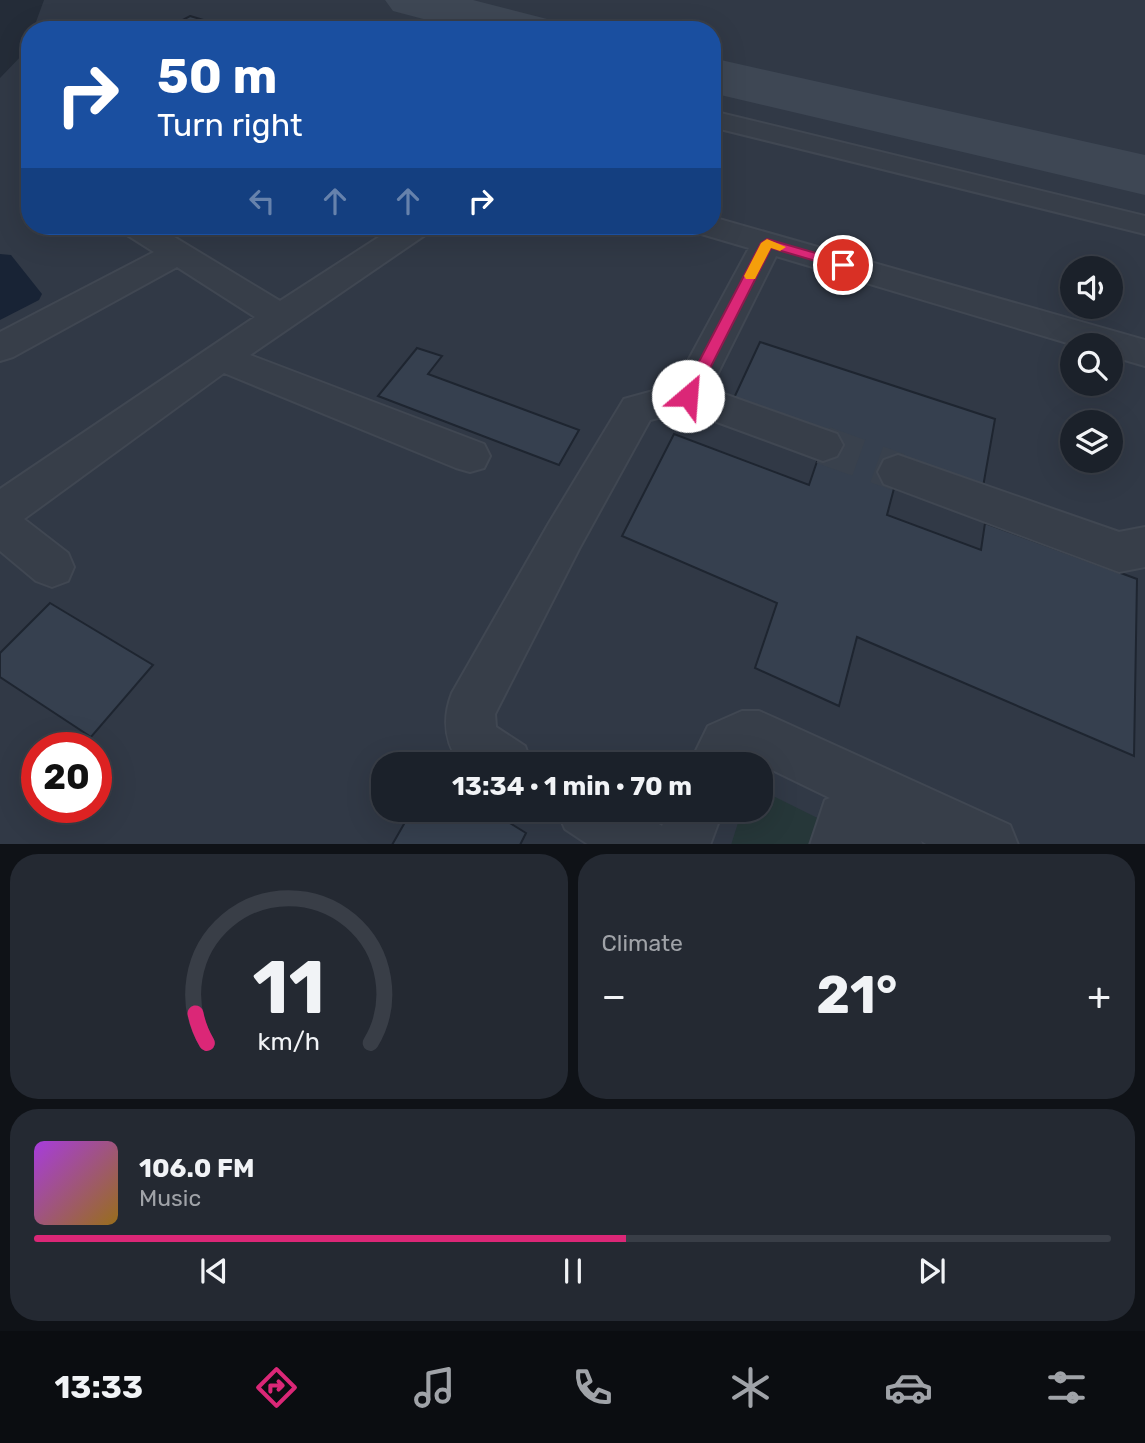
<!DOCTYPE html>
<html lang="en">
<head>
<meta charset="utf-8">
<style>
	:root { --surface:#1b212a; --page:#242932; --text:#f1f3f6; --muted:#a0a3a8; --line:#393e47; --accent:#db2777 }
	body { margin:0; font-family:Rubik,sans-serif; background:var(--page); color:var(--text); height:100vh; display:flex; flex-direction:column; font-size:26px; white-space:nowrap }
	* { box-sizing:border-box; margin:0 }
	p { font-size:23px; color:var(--muted) }
	.icon { flex:none; width:38px; height:38px; fill:none; stroke:currentColor; stroke-width:2; stroke-linecap:round; stroke-linejoin:round }
	.map { position:relative; height:844px; overflow:hidden }
	.sheet { display:flex; flex-direction:column; gap:10px; padding:10px; background:#0f1217; flex:1 }
	.sheet>* { flex:none }
	.guide { position:absolute; left:21px; top:21px; width:700px; height:214px; border-radius:28px; box-shadow:0 7px 28px #0002,0 0 0 2px var(--line); background:#1a4fa0; color:#fff; overflow:hidden }
	.controls { position:absolute; left:1060px; top:256px; display:grid; gap:14px }
	.controls a { display:grid; place-items:center; width:63px; height:63px; border-radius:50%; background:var(--surface); box-shadow:0 7px 28px #0002,0 0 0 2px var(--line); font-size:35px }
	.speed { position:absolute; left:21px; top:732px; display:flex; gap:14px; font-size:35px; font-weight:700; text-align:center }
	.speed>* { display:grid; place-content:center; width:91px; height:91px; border-radius:50%; background:var(--surface); box-shadow:0 7px 28px #0002,0 0 0 2px var(--line); line-height:1 }
	.speed .limit { border:10px solid #d22; background:#fff; color:#111 }
	.pin { position:absolute; display:grid; place-items:center; width:60px; height:60px; color:#fff; margin:-30px; border:4px solid #fff; border-radius:50%; box-shadow:0 2px 7px #0007 }
	.me { position:absolute; width:77px; margin:-38px; rotate:27deg; stroke-linejoin:round; filter:drop-shadow(0 0 5px #0008) }
	.turn { display:flex; align-items:center; gap:24px; height:147px; padding:0 21px; font-size:32px }
	.turn .icon { width:91px; height:91px; stroke-width:2.5 }
	.turn b { display:block; font-size:49px; line-height:60px }
	.lanes { display:flex; align-items:center; height:66px; padding:0 21px; background:#0003; justify-content:center; gap:35px; direction:ltr }
	.lanes .off { opacity:.35 }
	.big { font-size:52px; font-weight:700; line-height:1.1 }
	.sheet .tile { flex:1; display:flex; flex-direction:column; justify-content:center; gap:10px; min-width:0; padding:0 24px; border-radius:28px; background:var(--page) }
	.sheet .dial { align-items:center; gap:0 }
	.dial svg { height:182px; overflow:visible; fill:none; stroke:var(--line); stroke-width:7; stroke-linecap:round; text-anchor:middle }
	.dial text { fill:var(--text); stroke:none }
	.song { display:flex; align-items:center; gap:21px }
	.cover { width:84px; height:84px; border-radius:10px; background:linear-gradient(135deg,hsl(280 70% 55%),hsl(40 70% 35%)) }
	.played { height:7px; border-radius:4px; background:linear-gradient(90deg,var(--accent) 55%,var(--line) 55%) }
	.keys { display:flex; justify-content:space-around; direction:ltr }
	.heat { display:flex; justify-content:space-between; align-items:center; font-size:38px; direction:ltr }
	.sheet .tiles { flex:1; display:grid; gap:10px; grid-template-columns:1fr 1fr }
	.tile:last-child { grid-column:span 2 }
	.trip { position:absolute; left:371px; top:752px; width:402px; height:70px; border-radius:28px; background:var(--surface); box-shadow:0 7px 28px #0002,0 0 0 2px var(--line); font-weight:700; line-height:70px; text-align:center }
	.menu { display:flex; height:112px; justify-content:space-around; align-items:center; background:#0b0d11; color:var(--muted) }
	.menu .icon { width:49px; height:49px }
	.menu .on { color:var(--accent) }
	.menu b { font-size:32px; color:var(--text) }
	.map>svg:first-child { display:block }
</style>
</head>
<body>
<div class="map">
<svg width="1145" height="845" viewBox="0 0 1145 845">
	<rect width="100%" height="100%" fill="#242c38"/>
	<path fill="#313946" fill-rule="evenodd" d="M44 0H1145V844H0V78L24 53 30 37V226H712V30H33ZM1073 268H1111V306H1073ZM1073 345H1111V383H1073ZM1073 422H1111V460H1073ZM37 747H96V807H37ZM383 765H761V810H383Z"/>
	<path fill="#263739" d="M761 790 870 844 731 845 742 810H761Z"/>
	<path fill="#182335" d="M0 254 11 255 42 294 39 300 0 320Z"/>
	<g fill="none" stroke-linecap="round" stroke-linejoin="round">
		<path fill="#3e4754" fill-rule="evenodd" d="M385 0H473L547 19 555 30H465L393 11Z
			M712 58 1145 155V195L712 93Z"/>
	</g>
	<path fill="#36404f" stroke="#1e2530" stroke-width="2" d="M190 16 207 21 191 30H164Z
		M760 342 995 419 983 487 902 458 887 515 981 550 985 523 1137 579 1134 756 857 637 839 706 755 668 777 603 622 536 674 434 809 485 827 432 734 398Z
		M417 348 442 356 428 374 579 430 559 465 378 396Z
		M50 603 153 665 91 737 0 677V653Z
		M412 810H489L526 833 520 845H392Z"/>
	<g fill="none" stroke-linecap="round" stroke-linejoin="round">
		<path stroke="#39414d" stroke-width="38" stroke-dasharray="38 19" stroke-linecap="butt" d="M823 445 898 472"/>
		<g stroke="#404752" stroke-width="4">
			<path id="minor" d="M712 111 1145 216V234L712 127Z
				M712 217 1145 340V366L1111 356V345H1074L776 256 710 389 837 434 843 445 837 456 823 461 687 411 650 420 579 549 495 714 496 727 525 746 532 765H461C444 742 442 719 452 693L549 523 624 399 675 385 749 248 698 233 694 226H712Z
				M120 226H156L280 301 396 226H432L428 233 250 355 484 444 490 456 484 468 470 472 456 468 224 373 24 519 68 553 74 567 68 581 52 587 36 581 0 551V489L255 317 177 267 13 357 0 361V332L154 252 124 233Z
				M898 455 1119 532 1145 527V567L1119 572 884 484 878 472 884 460Z
				M742 711H759L777 719 1010 825 1018 845H928L921 841 923 845H810L825 800 830 798 756 762 689 765 708 726Z
				M557 810H636L662 826 669 810H723L710 845H589L565 829Z"/>
		</g>
		<use href="#minor" fill="#373e49" fill-rule="evenodd"/>
	</g>
	<path fill="#db2777" stroke="#8e194d" stroke-width="2" d="M767 239 847 262 849 265 843 269 771 248 694 400H683L681 396 761 243Z"/>
	<path fill="#f59e0b" d="M767 239 786 247 780 251 771 248 755 279H746L744 276 761 243Z"/>
</svg>
<div class="controls">
<a><svg class="icon" aria-label="sound" viewBox="0 0 24 24"><path d="M4 9h4l5-4v14l-5-4H4zM17 9q2 3 0 6"/></svg></a>
<a><svg class="icon" aria-label="search" viewBox="0 0 24 24"><circle cx="10" cy="10" r="6"/><path d="M15 15l6 6"/></svg></a>
<a><svg class="icon" aria-label="layers" viewBox="0 0 24 24"><path d="M12 4l9 5-9 5-9-5zM3 14l9 5 9-5"/></svg></a>
</div>
<div class="speed"><div class="limit">20</div></div>
<div class="pin" style="left:843px;top:265px;background:#d93025"><svg class="icon" aria-label="arrive" viewBox="0 0 24 24"><path d="M6 21V4h12l-3 4 3 4H6"/></svg></div>
<svg class="me" style="left:688px;top:396px" viewBox="-20 -20 40 40"><circle r="19" fill="#fff"/><path d="M0-13L10 11 0 6-10 11z" fill="#db2777"/></svg>
<div class="trip">13:34 · 1 min · 70 m</div>
<div class="guide">
<div class="turn"><svg class="icon" aria-label="right" viewBox="0 0 24 24"><path d="M7 20v-9h11M14 6l5 5-5 5"/></svg><div><b>50 m</b>Turn right</div></div>
<div class="lanes"><svg class="icon off" aria-label="left" viewBox="0 0 24 24"><path d="M17 20v-9H6M10 6l-5 5 5 5"/></svg><svg class="icon off" aria-label="ahead" viewBox="0 0 24 24"><path d="M12 20V5M6 11l6-6 6 6"/></svg><svg class="icon off" aria-label="ahead" viewBox="0 0 24 24"><path d="M12 20V5M6 11l6-6 6 6"/></svg><svg class="icon" aria-label="right" viewBox="0 0 24 24"><path d="M7 20v-9h11M14 6l5 5-5 5"/></svg></div>
</div>
</div>
<section class="sheet">
<div class="tiles">
<div class="tile dial"><svg viewBox="0 0 100 80">
<path d="M14 69A42 42 0 1 1 86 69"/>
<path d="M14 69A42 42 0 0 1 9 56" stroke="#db2777"/>
<text x="50" y="56" font-size="32" font-weight="700">11</text>
<text x="50" y="72" font-size="11">km/h</text>
</svg></div>
<div class="tile"><p>Climate</p>
<div class="heat"><a>−</a><b class="big">21°</b><a>+</a></div>
</div>
<div class="tile">
<div class="song"><i class="cover"></i><div><b>106.0 FM</b><p>Music</p></div></div>
<div class="played"></div>
<div class="keys"><svg class="icon" aria-label="previous" viewBox="0 0 24 24"><path d="M18 5L8 12l10 7zM5 5v14"/></svg><svg class="icon" aria-label="pause" viewBox="0 0 24 24"><path d="M8 5v14M16 5v14"/></svg><svg class="icon" aria-label="next" viewBox="0 0 24 24"><path d="M6 5l10 7-10 7zM19 5v14"/></svg></div>
</div>
</div>
</section>
<nav class="menu">
<b>13:33</b>
<svg class="icon on" aria-label="directions" viewBox="0 0 24 24"><path d="M12 3l9 9-9 9-9-9zM9 14v-3h6M13 9l2 2-2 2"/></svg>
<svg class="icon" aria-label="music" viewBox="0 0 24 24"><path d="M9 18V5l10-2v13"/><circle cx="6" cy="18" r="3"/><circle cx="16" cy="16" r="3"/></svg>
<svg class="icon" aria-label="phone" viewBox="0 0 24 24"><path d="M5 4h4l2 5-3 2q2 4 5 5l2-3 5 2v4C11 20 4 13 5 4z"/></svg>
<svg class="icon" aria-label="climate" viewBox="0 0 24 24"><path d="M12 3v18M4 7l16 10M4 17L20 7"/></svg>
<svg class="icon" aria-label="car" viewBox="0 0 24 24"><path d="M5 17H2v-5l4-1 3-4h7l3 4 3 1v5h-3M9 17h6M6 11h13"/><circle cx="7" cy="17" r="2"/><circle cx="17" cy="17" r="2"/></svg>
<svg class="icon" aria-label="filters" viewBox="0 0 24 24"><path d="M4 7h16M4 17h16"/><circle cx="9" cy="7" r="2"/><circle cx="15" cy="17" r="2"/></svg>
</nav>
</body>
</html>
